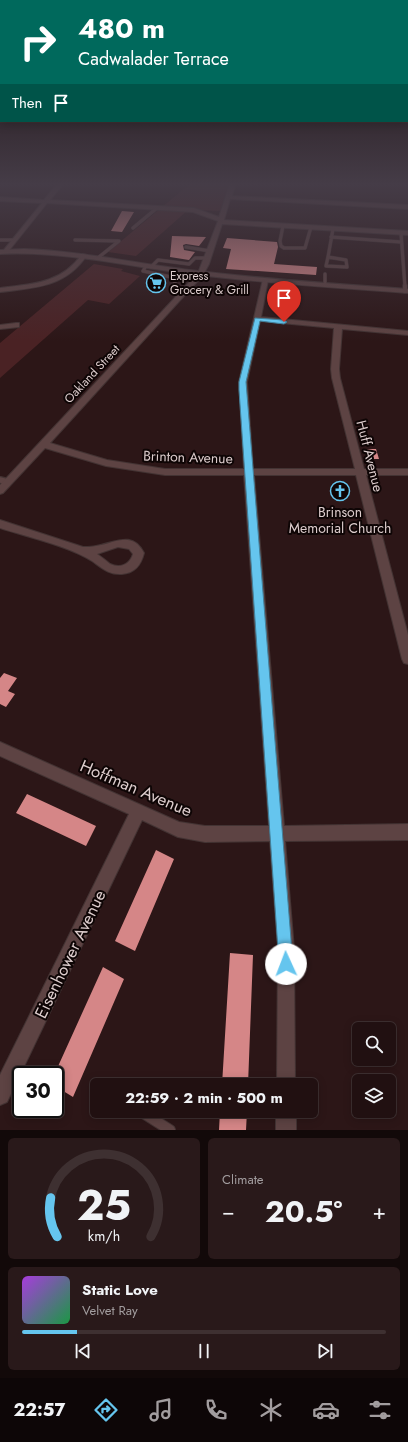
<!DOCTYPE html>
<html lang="en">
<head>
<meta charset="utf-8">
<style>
	:root { --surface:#211011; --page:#29191a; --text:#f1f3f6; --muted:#a29d9f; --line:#3e3031; --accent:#65c5ee }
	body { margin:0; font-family:Jost,sans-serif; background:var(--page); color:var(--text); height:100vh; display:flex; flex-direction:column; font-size:15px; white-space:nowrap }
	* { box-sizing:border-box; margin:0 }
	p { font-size:13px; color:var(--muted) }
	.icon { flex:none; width:22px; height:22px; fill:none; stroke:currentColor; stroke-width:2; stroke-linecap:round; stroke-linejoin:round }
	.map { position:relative; height:1130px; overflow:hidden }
	.side { display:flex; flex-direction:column; gap:8px; padding:8px; background:#120909; flex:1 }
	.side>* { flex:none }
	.guide { position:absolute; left:0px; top:0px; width:408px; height:122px; box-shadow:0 2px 10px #0003,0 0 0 1px var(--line); background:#00695c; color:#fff; overflow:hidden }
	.buttons { position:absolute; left:352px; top:1022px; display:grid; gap:8px }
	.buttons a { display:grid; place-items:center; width:44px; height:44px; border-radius:6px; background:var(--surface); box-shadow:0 2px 10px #0003,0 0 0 1px var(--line); font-size:20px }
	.speed { position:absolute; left:12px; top:1066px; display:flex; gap:8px; font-size:20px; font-weight:700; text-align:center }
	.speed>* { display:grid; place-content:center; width:52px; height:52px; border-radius:50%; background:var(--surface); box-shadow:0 2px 10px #0003,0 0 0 1px var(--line); line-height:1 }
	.speed .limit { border:2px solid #111; border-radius:6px; background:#fff; color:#111 }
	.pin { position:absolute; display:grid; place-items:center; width:34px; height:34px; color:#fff; margin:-41px -17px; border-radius:50% 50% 50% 0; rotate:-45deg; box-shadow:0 0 4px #0007 }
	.pin .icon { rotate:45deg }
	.me { position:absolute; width:44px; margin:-22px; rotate:358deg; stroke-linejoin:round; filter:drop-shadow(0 0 3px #0008) }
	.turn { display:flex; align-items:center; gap:14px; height:84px; padding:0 12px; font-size:18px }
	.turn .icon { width:52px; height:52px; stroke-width:2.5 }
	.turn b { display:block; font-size:28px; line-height:34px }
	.then { display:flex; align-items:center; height:38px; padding:0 12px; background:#0003; gap:8px; font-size:15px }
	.big { font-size:30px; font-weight:700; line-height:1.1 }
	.side .tile { flex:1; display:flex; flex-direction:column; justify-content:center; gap:6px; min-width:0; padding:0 14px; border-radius:6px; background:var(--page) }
	.side .dial { align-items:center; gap:0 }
	.dial svg { height:104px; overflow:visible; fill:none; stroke:var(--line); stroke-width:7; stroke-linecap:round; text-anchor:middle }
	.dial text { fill:var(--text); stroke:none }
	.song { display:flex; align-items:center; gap:12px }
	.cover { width:48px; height:48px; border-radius:6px; background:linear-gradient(135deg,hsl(280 70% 55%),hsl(140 70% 35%)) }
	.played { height:4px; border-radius:2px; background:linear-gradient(90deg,var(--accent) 15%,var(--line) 15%) }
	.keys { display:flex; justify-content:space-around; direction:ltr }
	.heat { display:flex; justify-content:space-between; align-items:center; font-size:22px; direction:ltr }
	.side .tiles { flex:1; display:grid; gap:8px; grid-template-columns:1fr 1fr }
	.tile:last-child { grid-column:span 2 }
	.trip { position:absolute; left:90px; top:1078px; width:228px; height:40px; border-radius:6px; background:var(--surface); box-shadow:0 2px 10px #0003,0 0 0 1px var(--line); font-weight:700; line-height:40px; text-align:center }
	.tabs { display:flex; height:64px; justify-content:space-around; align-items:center; background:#0d0607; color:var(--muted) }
	.tabs .icon { width:28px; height:28px }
	.tabs .selected { color:var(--accent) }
	.tabs b { font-size:18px; color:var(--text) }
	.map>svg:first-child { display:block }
</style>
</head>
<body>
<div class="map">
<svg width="408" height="1130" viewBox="0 0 408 1130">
	<rect width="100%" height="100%" fill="#2c1617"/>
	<path fill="#4a2224" d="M191 183H235L224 211 188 210 136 256 108 252Z
		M94 264 123 269 121 271 140 276 109 304 88 300 0 378V343Z"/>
	<path fill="#d58687" d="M122 211 134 212 122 232 111 231Z
		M172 236 206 237 199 246 186 244 183 245 184 250 195 252 189 260 170 257Z
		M227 238 277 242 278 247 274 264 317 267 316 275 226 269 231 249 223 248Z
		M366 449H376L379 459H369Z
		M4 673 17 678 8 691 15 694 6 707 0 704V678Z
		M27 794 96 826 86 846 16 813Z
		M156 850 174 859 135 951 115 941Z
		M230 953 253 955 248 1085H222Z
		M103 967 124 979 73 1097 55 1086V1073Z
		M220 1111H247L246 1130H219Z"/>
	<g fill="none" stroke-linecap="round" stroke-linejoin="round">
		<g stroke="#433333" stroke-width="4">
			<path id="service-far3" d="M283 226 280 241 281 246 284 248H305L311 227
				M133 228 157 208
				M401 233 405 287
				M331 237 401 242
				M0 240H13
				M75 240 119 241 99 257
				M186 247 210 251
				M328 257 346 260 347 267 326 266Z
				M328 257 333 229
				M146 266 143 271 171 277
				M151 267 158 260 189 264 195 258H208
				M325 274V285
				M173 287 175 282 171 277 176 271"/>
		</g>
		<g stroke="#433333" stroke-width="5.5">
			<path id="service-far2" d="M173 286 186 291
				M405 286V291"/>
		</g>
		<g stroke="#433333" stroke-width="8">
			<path id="service-far1" d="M0 480 8 482"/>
		</g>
		<g stroke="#433333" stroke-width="12">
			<path id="service" d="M140 1111 170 1130"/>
		</g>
		<g stroke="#433333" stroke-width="2">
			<path id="minor" d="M58 183H64L50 200 194 208 219 217 230 183H236L232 196 408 205V209L230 199 224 220 408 231V235L222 224 209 264 203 275 50 443 107 460 165 469H244L239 382 263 279 268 280 261 317 408 331V335L342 329 339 369 340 378 364 469H408V475H366L408 635V664L404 663 402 659 356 475H254L284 826 408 824V840L285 841 294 949 295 1085H277L278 949 270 841 205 842 178 837 142 820 7 1102 0 1105V1075L129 814 0 756V742L179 822 205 826H269L244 475H165L106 466 45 448 3 493 0 494V485L198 273 218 221 193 212 47 203 7 253H3V251L42 203 0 201V197L44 200ZM260 321 334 328 331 369 332 378 355 469H253L247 382Z
				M82 254 87 255C66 287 35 288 0 292V288C33 284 62 283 82 254Z
				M16 323H19V327L0 329V325Z
				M0 520 83 547C87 547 92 547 96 546 115 543 132 530 144 553 141 565 135 573 122 574 109 575 102 568 92 561 69 546 27 537 0 528ZM118 547 129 549 133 554C130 564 121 569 110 564 106 561 102 557 97 554Z
				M276 1111H296V1130H276Z"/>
		</g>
		<g stroke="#433333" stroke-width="2">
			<path id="secondary" d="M24 249C80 251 134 263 190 270 262 279 335 284 408 289V293C335 288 262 283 190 274 126 266 65 251 0 254V250Z"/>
		</g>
		<use href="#service-far3" stroke="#5d4343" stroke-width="3"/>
		<use href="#service-far2" stroke="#5d4343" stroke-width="4"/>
		<use href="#service-far1" stroke="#5d4343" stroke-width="5.5"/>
		<use href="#service" stroke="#5d4343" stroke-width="10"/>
		<use href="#minor" fill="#5d4343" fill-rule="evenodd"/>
		<use href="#secondary" fill="#5d4343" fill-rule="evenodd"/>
	</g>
	<linearGradient id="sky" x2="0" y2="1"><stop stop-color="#180c0d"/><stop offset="0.54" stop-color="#453c47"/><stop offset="1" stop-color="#453c47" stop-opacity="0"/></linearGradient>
	<rect width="408" height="341" fill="url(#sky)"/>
	<path fill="#65c5ee" stroke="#42809b" d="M255 318 284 320 287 322 284 324 260 321 246 382 293 964 291 969 286 971 281 969 279 964 239 390V382Z"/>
	<defs>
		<g id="supermarket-ring" transform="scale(1)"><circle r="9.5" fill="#0e0505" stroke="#65c5ee" stroke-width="1.5"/><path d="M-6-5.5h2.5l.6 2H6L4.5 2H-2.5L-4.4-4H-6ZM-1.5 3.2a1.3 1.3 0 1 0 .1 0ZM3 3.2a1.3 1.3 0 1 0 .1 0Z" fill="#65c5ee"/></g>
		<g id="church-ring" transform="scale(1)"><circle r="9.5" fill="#0e0505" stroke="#65c5ee" stroke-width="1.5"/><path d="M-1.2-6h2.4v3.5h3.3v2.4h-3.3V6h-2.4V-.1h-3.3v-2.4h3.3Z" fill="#65c5ee"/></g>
	</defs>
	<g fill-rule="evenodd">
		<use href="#supermarket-ring" x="156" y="283"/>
		<use href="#church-ring" x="340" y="491"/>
	</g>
	<g text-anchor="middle" stroke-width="4" stroke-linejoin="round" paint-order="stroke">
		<g font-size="12" fill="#ddcdcd" stroke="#0e0505" text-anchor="start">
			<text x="170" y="280">Express<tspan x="170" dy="14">Grocery &amp; Grill</tspan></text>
		</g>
		<g font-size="12" fill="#ddcdcd" stroke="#0e0505">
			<text transform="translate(92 374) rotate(-47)" y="4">Oakland Street</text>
		</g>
		<g font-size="14" fill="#ddcdcd" stroke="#0e0505">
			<text transform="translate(370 456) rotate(76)" y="5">Huff Avenue</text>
			<text transform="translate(188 457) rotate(2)" y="5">Brinton Avenue</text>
		</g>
		<g font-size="14" fill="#ddcdcd" stroke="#0e0505">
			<text x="340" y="517">Brinson<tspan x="340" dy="16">Memorial Church</tspan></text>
		</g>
		<g font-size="17" fill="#ddcdcd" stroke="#0e0505">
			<text transform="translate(136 788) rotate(23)" y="6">Hoffman Avenue</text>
			<text transform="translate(70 954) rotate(-64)" y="6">Eisenhower Avenue</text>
		</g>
	</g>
</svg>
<div class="buttons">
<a><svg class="icon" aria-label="search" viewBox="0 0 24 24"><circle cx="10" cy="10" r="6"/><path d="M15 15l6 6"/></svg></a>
<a><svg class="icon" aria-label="layers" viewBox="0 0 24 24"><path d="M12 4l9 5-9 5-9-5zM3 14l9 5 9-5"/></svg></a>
</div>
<div class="speed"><div class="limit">30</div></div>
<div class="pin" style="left:284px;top:322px;background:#d93025"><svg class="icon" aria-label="arrive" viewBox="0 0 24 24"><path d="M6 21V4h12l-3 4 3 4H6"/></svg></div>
<svg class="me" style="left:286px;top:964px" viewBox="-20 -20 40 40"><circle r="19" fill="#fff"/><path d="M0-13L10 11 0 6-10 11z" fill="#65c5ee"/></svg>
<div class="trip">22:59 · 2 min · 500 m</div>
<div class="guide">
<div class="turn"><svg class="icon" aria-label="right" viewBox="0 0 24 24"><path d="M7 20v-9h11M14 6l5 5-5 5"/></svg><div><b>480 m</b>Cadwalader Terrace</div></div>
<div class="then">Then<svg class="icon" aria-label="arrive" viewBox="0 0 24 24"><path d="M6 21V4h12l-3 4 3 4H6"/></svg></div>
</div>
</div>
<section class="side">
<div class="tiles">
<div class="tile dial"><svg viewBox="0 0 100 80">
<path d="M14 69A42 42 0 1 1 86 69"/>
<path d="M14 69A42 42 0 0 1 9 39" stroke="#65c5ee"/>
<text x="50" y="56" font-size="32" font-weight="700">25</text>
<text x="50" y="72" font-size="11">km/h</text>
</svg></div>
<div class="tile"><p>Climate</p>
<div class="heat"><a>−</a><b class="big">20.5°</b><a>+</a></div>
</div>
<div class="tile">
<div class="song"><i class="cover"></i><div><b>Static Love</b><p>Velvet Ray</p></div></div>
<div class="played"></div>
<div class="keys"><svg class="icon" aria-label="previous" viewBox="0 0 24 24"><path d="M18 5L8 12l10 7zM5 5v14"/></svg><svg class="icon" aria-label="pause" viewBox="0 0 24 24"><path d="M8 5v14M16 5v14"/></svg><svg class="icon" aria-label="next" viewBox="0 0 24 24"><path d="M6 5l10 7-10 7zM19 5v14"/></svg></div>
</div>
</div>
</section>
<nav class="tabs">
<b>22:57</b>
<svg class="icon selected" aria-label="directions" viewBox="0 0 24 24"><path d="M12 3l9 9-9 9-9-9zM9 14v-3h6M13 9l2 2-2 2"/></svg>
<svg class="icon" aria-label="music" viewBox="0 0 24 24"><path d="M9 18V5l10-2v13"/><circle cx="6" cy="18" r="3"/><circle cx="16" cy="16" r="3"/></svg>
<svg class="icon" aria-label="phone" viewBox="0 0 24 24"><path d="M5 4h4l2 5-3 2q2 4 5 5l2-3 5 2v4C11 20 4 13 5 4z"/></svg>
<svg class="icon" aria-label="climate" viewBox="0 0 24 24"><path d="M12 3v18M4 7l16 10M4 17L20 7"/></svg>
<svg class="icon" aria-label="car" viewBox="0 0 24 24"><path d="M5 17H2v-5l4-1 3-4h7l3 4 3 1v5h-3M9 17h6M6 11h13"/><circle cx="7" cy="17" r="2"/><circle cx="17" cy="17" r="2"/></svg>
<svg class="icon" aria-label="filters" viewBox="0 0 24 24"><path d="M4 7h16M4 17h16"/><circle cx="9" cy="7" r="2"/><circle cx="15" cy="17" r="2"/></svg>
</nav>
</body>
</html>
